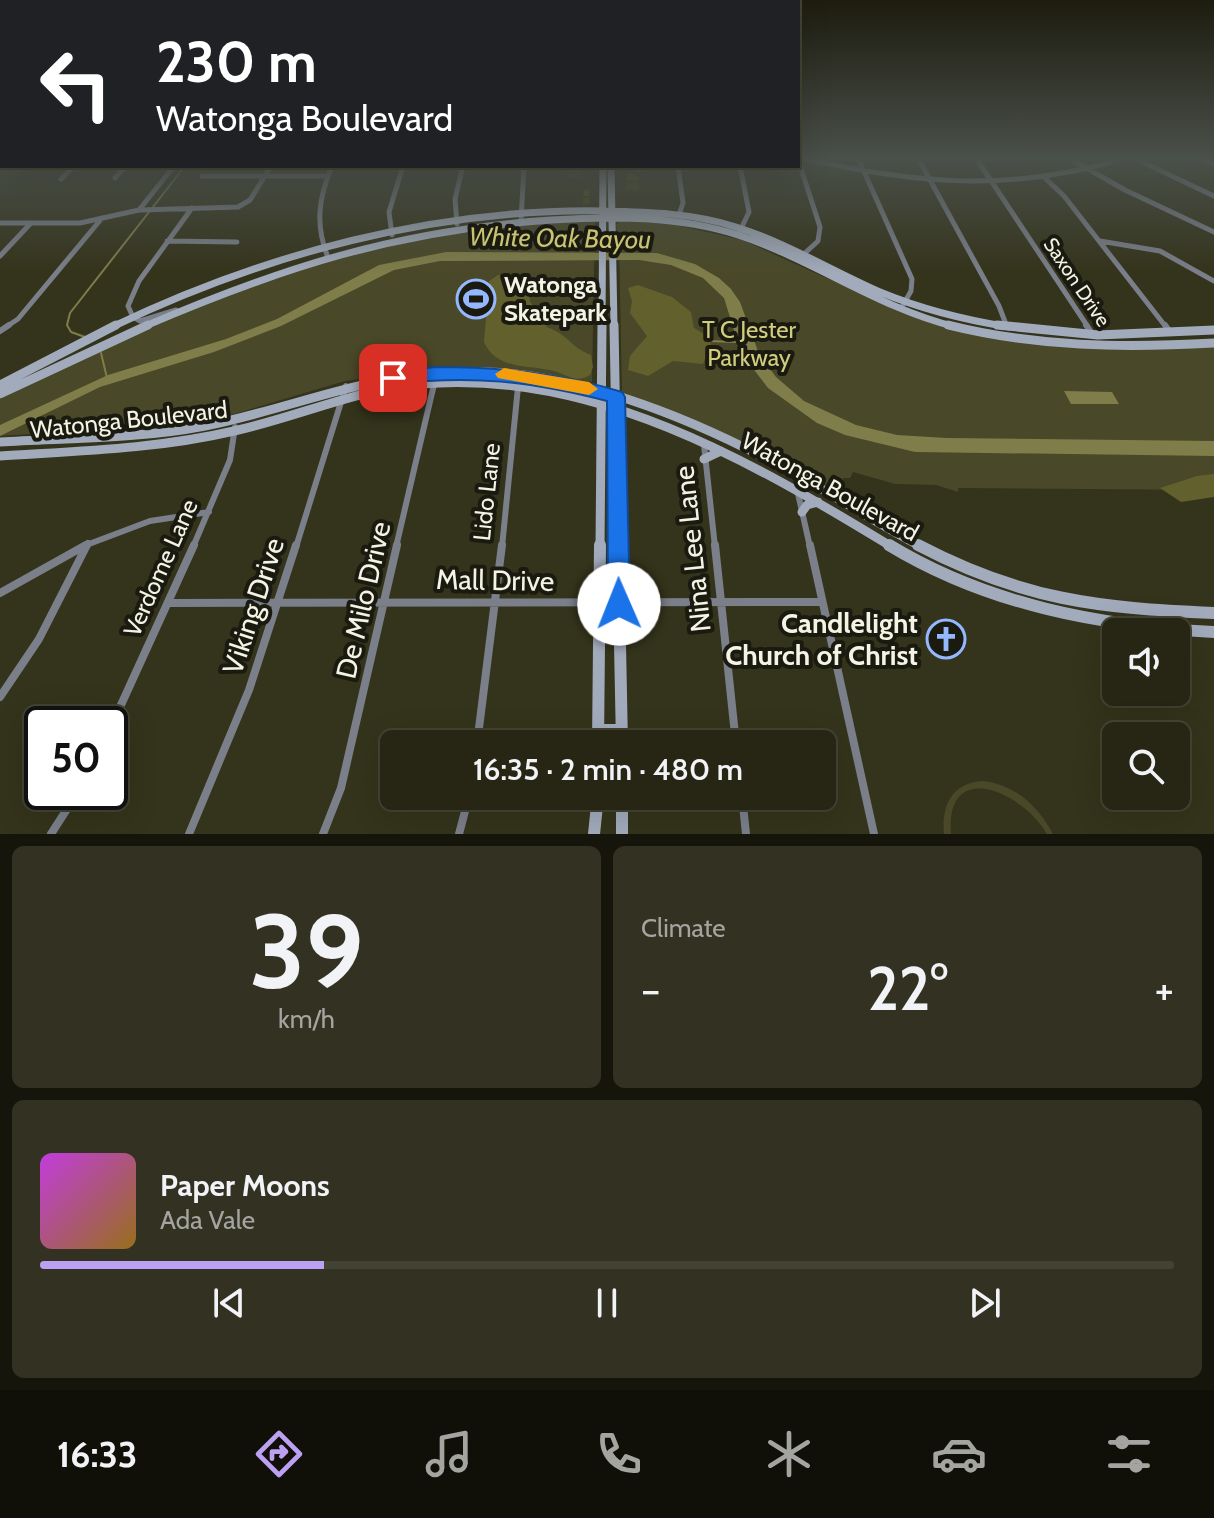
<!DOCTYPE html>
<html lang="en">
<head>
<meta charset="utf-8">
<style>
	:root { --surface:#272614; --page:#333222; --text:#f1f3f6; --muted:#a4a5a0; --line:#434334; --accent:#bca0f2 }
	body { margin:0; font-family:Cabin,sans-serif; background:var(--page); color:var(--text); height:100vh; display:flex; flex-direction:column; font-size:30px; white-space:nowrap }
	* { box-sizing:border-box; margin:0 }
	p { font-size:26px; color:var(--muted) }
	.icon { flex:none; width:44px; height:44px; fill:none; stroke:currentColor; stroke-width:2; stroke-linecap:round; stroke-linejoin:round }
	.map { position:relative; height:834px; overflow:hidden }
	.drawer { display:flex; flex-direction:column; gap:12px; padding:12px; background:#15150b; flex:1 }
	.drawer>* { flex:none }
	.top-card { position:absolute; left:0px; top:0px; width:800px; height:168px; box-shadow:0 8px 32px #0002,0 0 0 2px var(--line); background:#202124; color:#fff; overflow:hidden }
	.buttons { position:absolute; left:1102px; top:618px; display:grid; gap:16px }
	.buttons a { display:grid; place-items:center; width:88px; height:88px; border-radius:12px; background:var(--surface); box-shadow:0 8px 32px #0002,0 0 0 2px var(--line); font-size:40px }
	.speed { position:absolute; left:24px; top:706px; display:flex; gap:16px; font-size:40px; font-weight:700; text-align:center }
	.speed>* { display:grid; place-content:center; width:104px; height:104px; border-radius:50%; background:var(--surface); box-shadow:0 8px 32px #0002,0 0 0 2px var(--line); line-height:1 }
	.speed .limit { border:4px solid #111; border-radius:12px; background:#fff; color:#111 }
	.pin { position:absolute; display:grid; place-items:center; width:68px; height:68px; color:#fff; margin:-34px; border-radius:16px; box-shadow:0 4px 12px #0006 }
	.me { position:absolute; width:88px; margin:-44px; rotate:359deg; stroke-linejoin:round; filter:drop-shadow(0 0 6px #0008) }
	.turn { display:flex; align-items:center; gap:28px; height:168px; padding:0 24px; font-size:36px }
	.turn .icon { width:104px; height:104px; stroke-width:2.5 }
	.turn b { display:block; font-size:56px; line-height:68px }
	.big { font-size:60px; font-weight:600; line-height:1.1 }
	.drawer .widget { flex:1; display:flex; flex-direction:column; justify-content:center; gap:12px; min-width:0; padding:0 28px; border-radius:12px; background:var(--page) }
	.drawer .dial { align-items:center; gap:0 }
	.dial b { font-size:104px; line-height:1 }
	.song { display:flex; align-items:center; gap:24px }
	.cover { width:96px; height:96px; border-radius:12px; background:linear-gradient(135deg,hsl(290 70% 55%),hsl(40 70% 35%)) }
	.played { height:8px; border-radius:4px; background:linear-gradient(90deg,var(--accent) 25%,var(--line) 25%) }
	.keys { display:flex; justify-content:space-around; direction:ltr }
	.heat { display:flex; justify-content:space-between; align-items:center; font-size:44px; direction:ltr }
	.drawer .tiles { flex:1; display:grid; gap:12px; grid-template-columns:1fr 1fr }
	.widget:last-child { grid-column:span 2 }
	.trip { position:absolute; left:380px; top:730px; width:456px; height:80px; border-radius:12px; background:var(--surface); box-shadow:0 8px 32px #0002,0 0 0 2px var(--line); font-weight:600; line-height:80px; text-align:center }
	.dock { display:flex; height:128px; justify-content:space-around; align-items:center; background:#100f08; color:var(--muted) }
	.dock .icon { width:56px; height:56px }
	.dock .current { color:var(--accent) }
	.dock b { font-size:36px; color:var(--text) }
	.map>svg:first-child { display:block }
</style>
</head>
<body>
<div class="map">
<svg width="1214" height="834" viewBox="0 0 1214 834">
	<rect width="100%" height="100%" fill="#34331b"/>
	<path fill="#494828" d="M621 221 667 223 742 240 907 314 1015 340 1214 345V490L958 488V492L936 485 895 484 853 472 850 478H843L847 493 844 499 622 393 619 243 616 224Z
		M559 222H595L592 382 487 368H438L345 381 234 414 182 424 0 436V399C101 350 201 300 308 265 389 239 475 230 559 222Z
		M982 781C1015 784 1038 806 1053 834H1047C1022 791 945 758 951 834H944C941 806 952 783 982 781Z"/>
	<path fill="#62602d" d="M498 275 512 276 515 284 529 288 530 302 543 317 547 327C571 336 568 346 591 355L593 367 590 375C573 385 566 372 549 370 525 365 496 369 484 342L489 281Z
		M638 285 672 297 691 312 694 328 706 335 711 343 703 364 673 361 648 376 628 370 630 356 647 336 630 313 632 301 628 288Z
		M1214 474V497L1181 502 1160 488 1197 476Z"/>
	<path fill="#7f7d49" d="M446 252 657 253 695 264 719 278 731 289 740 302 759 354 776 377 804 401 856 425 897 435 947 438 1214 441V456L915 452 845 435 817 423 768 388 741 353 724 298 703 278 671 265 639 260 440 261 394 270 281 326 214 352 100 387 0 436V425L108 375 226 339 277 319 379 265Z
		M1064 391 1112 392 1119 404H1071Z"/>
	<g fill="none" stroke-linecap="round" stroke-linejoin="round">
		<path stroke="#7f7d49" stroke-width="2" d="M85 337 71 332 67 325 70 313 185 166
			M709 341 735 342
			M101 353 107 378"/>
		<path stroke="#7a7f8a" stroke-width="5" d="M801 158C917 184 1010 193 1125 158
			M858 158 912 279 911 291 903 305
			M918 158 999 306 1007 327
			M976 158 1088 327
			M1069 158 1125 190 1214 232
			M1134 158 1214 196
			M1200 158 1214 164
			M798 159 820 227 818 241 805 253
			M678 166 683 203 679 215
			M740 166 749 212 740 231
			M202 176H328
			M115 178 126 166
			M1045 178 1064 196 1166 327
			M61 179 74 166
			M139 210 174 166
			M521 221 524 166
			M0 223H80L139 210 238 207 250 200 271 166
			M457 224 455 199 463 166
			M392 235 389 212 403 166
			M167 241 237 242
			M1100 241 1160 251 1214 281
			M327 255C315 223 319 197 332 166
			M0 256 31 223
			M176 310 140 321 133 317 128 306 139 281 192 208
			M6 327 18 319 102 218"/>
		<path stroke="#7a7f8a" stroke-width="6" d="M1086 325 1093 335
			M1165 325 1171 333
			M0 331 9 325
			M704 445 715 547
			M803 478 797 489 810 547
			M81 547 150 521 209 512
			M86 547 88 543
			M193 547 230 460 235 427
			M296 547 346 386
			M396 547 435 380
			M502 547 518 387"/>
		<path stroke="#7a7f8a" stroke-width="8" d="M715 545 736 744
			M810 545 874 834
			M0 593 86 545
			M169 603 821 602
			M0 697 39 639 87 545
			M110 729 194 545
			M477 744 502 545
			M742 796 746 834
			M51 834 78 792
			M189 834 249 690 296 545
			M323 834 341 788 397 545
			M459 834 469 796"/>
		<path stroke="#a2abbc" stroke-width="7" d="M611 166 614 327
			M112 327C264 254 435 208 604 211 649 212 693 213 736 227 787 243 832 271 880 292 921 309 965 320 1009 327
			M143 327C283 267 398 230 551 220 613 216 679 216 738 235 814 260 878 308 956 327
			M602 327 603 166"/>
		<path stroke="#a2abbc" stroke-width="9" d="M614 325 618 547
			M948 325C1036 347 1124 348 1214 343
			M997 325 1098 335 1214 330
			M0 385 116 325
			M0 394 148 325
			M0 442C68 438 138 439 205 426 304 406 383 366 489 372 594 377 700 422 791 472 836 496 878 524 922 547
			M0 456C78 451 157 449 234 431 297 417 355 390 421 384 593 369 751 461 892 547
			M704 459 721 451
			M802 512 807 505 818 502
			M600 547 602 325"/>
		<path stroke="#a2abbc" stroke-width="12" d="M618 545 622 744
			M889 545C988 605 1100 626 1214 632
			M918 545C1023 600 1098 608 1214 613
			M598 730H622
			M598 744 600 545
			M622 796V834
			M594 834 598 796"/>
	</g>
	<path fill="#464316" d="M567 166H582L581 177H568Z
		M635 166H646V173H635Z
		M639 174V190H626V181Z
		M583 189H590V204H583Z"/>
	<path fill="#514e1a" stroke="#393712" stroke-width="2" d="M567 166H581V168H567Z
		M627 172 639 174 640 181H626Z
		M583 189H590V197H583Z"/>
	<linearGradient id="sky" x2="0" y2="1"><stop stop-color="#1d1c0f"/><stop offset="0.58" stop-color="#4a504a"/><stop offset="1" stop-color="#4a504a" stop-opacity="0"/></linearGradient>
	<rect width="1214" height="274" fill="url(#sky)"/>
	<path fill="#1a73e8" stroke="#114b97" stroke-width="2" d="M437 367C501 367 560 373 622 392L625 397 630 604 627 611 619 614 611 611 608 604 607 401C529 381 473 375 393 384L384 378 393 371Z"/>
	<path fill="#f59e0b" d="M504 368 589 382 598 389 589 395 498 378 495 374Z"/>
	<defs>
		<g id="stadium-ring" transform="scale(2)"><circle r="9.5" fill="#1a1a10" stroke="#94b7fd" stroke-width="1.5"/><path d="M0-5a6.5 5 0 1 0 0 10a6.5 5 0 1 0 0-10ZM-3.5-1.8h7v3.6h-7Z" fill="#94b7fd"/></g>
		<g id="church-ring" transform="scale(2)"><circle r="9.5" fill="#1a1a10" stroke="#94b7fd" stroke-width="1.5"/><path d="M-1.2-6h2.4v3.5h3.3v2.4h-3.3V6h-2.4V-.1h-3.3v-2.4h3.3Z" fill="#94b7fd"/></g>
	</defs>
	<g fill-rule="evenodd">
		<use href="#stadium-ring" x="476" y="299"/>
		<use href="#church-ring" x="946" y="639"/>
	</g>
	<g text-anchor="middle" stroke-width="8" stroke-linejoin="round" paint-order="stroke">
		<g font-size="20" fill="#f4f4e5" stroke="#1a1a10">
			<text transform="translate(1077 282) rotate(56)" y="7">Saxon Drive</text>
		</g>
		<g font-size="24" font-weight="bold" fill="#f4f4e5" stroke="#1a1a10" text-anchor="start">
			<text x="504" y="293">Watonga<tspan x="504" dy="28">Skatepark</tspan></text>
		</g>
		<g font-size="24" fill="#d1cd7d" stroke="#1a1a10">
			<text x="749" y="338">T C Jester<tspan x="749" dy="28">Parkway</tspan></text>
		</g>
		<g font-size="24" fill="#f4f4e5" stroke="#1a1a10">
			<text transform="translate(129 420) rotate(-6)" y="8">Watonga Boulevard</text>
			<text transform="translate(830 487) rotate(29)" y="8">Watonga Boulevard</text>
			<text transform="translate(487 492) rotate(-84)" y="8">Lido Lane</text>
			<text transform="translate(161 568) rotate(-66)" y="8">Verdome Lane</text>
		</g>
		<g font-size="26" font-style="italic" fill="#c7c373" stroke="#1a1a10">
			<text transform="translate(560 238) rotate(1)" y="9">White Oak Bayou</text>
		</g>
		<g font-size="28" fill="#f4f4e5" stroke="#1a1a10">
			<text transform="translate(692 549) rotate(-96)" y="10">Nina Lee Lane</text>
			<text transform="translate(495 580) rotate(1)" y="10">Mall Drive</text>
			<text transform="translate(363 600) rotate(-77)" y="10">De Milo Drive</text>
			<text transform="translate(253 606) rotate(-72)" y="10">Viking Drive</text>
		</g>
		<g font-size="28" font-weight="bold" fill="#f4f4e5" stroke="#1a1a10" text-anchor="end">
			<text x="918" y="633">Candlelight<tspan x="918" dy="32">Church of Christ</tspan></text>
		</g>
	</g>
</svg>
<div class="buttons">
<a><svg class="icon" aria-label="sound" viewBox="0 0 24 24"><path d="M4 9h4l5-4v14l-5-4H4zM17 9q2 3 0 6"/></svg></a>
<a><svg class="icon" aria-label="search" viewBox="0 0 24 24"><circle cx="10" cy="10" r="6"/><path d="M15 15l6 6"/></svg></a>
</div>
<div class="speed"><div class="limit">50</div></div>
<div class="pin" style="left:393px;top:378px;background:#d93025"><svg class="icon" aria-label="arrive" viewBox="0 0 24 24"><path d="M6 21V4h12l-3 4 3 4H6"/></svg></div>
<svg class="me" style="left:619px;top:604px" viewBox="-20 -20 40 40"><circle r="19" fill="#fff"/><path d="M0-13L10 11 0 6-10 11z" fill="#1a73e8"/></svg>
<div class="trip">16:35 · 2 min · 480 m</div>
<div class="top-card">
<div class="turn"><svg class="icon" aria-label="left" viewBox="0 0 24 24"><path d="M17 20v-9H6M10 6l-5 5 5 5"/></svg><div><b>230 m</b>Watonga Boulevard</div></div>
</div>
</div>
<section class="drawer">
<div class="tiles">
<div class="widget dial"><b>39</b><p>km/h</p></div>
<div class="widget"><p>Climate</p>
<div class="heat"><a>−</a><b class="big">22°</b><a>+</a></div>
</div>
<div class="widget">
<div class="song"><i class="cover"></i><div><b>Paper Moons</b><p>Ada Vale</p></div></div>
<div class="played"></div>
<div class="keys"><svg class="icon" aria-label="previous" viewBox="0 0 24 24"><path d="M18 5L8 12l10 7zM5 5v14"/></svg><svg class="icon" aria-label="pause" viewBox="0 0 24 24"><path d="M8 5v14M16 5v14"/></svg><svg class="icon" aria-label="next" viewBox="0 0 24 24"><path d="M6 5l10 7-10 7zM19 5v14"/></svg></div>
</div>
</div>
</section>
<nav class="dock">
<b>16:33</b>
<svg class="icon current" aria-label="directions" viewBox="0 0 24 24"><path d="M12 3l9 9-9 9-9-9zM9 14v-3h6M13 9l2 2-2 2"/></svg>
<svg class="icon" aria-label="music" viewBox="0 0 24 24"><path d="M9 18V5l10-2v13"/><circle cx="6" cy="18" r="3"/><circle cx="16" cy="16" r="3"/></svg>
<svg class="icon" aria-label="phone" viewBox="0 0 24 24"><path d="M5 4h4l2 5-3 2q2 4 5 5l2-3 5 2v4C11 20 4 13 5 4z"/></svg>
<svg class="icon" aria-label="climate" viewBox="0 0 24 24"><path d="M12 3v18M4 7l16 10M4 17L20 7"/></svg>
<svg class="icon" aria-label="car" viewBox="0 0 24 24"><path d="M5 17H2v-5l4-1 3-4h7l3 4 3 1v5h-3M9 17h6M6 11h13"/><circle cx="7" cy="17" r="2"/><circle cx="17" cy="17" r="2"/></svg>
<svg class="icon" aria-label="filters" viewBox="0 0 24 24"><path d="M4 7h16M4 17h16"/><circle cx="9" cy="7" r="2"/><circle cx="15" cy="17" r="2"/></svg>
</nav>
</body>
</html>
